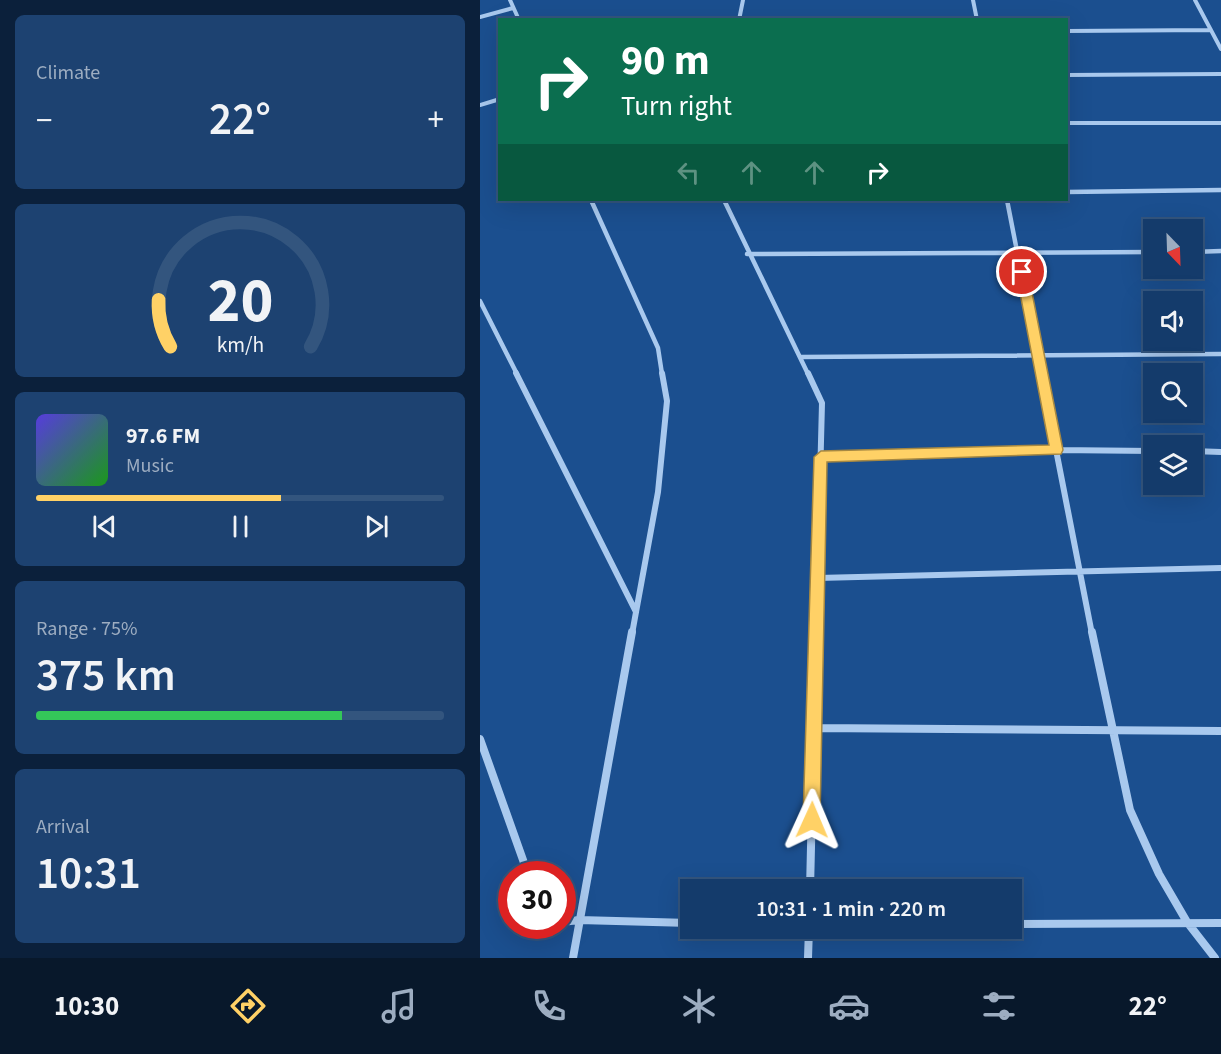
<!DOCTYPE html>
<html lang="en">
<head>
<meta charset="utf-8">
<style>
	:root { --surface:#143b6b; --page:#1d4271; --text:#f1f3f6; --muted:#9dadc1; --line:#33557e; --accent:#ffd166 }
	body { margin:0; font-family:"Source Sans 3",sans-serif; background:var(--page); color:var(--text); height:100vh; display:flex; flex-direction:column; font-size:22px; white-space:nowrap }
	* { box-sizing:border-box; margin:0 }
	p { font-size:20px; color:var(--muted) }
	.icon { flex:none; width:33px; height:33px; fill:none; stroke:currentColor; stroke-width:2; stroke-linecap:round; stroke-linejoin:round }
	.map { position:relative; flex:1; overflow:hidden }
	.panel { display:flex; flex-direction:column; gap:15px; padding:15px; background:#0b203b; width:480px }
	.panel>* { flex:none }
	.hud { position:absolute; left:18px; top:18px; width:570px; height:183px; border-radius:0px; box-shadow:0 6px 24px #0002,0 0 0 2px var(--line); background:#0b6e4f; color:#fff; overflow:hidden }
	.needle { width:39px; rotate:157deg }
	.buttons { position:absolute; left:663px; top:219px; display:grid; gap:12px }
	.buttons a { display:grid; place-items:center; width:60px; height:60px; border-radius:0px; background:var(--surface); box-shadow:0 6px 24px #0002,0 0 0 2px var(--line); font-size:30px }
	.speed { position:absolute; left:18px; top:861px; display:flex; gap:12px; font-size:30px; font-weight:700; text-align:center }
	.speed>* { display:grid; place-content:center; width:78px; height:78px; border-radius:50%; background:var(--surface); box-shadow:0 6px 24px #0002,0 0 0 2px var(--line); line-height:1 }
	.speed .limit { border:9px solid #d22; background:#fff; color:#111 }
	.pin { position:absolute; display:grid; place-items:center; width:51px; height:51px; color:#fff; margin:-26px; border:3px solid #fff; border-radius:50%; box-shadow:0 2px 6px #0007 }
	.me { position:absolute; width:66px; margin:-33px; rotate:1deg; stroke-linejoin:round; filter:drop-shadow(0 0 4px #0008) }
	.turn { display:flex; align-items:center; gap:21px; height:126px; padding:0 24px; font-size:27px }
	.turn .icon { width:78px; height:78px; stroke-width:2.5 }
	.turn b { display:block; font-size:42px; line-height:51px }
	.lanes { display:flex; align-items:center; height:57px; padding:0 24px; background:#0003; justify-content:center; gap:30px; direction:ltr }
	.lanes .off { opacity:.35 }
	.big { font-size:45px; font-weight:600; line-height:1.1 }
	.panel .tile { flex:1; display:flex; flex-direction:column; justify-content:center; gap:9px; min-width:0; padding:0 21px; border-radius:9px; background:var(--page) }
	.panel .dial { align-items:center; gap:0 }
	.dial svg { height:156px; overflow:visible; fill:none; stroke:var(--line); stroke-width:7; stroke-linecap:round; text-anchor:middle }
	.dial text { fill:var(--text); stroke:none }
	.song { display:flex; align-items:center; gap:18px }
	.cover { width:72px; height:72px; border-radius:9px; background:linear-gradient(135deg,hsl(250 70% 55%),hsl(120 70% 35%)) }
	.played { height:6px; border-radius:3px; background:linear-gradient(90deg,var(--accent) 60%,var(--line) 60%) }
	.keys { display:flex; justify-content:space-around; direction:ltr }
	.heat { display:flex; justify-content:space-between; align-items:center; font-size:33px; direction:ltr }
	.charge { height:9px; border-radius:4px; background:linear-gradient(90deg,#34c759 75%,var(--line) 0) }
	.trip { position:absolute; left:200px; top:879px; width:342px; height:60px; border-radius:0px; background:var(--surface); box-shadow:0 6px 24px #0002,0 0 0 2px var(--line); font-weight:600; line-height:60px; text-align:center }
	.tab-bar { display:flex; height:96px; justify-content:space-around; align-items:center; background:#08182b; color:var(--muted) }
	.tab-bar .icon { width:42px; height:42px }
	.tab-bar .selected { color:var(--accent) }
	.tab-bar b { font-size:27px; color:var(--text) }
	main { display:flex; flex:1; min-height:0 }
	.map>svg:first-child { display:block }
</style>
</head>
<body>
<main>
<section class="panel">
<div class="tile"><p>Climate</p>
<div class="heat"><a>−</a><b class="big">22°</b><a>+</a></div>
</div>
<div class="tile dial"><svg viewBox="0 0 100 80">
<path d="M14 69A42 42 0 1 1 86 69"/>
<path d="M14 69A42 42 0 0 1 8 45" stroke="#ffd166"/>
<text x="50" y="56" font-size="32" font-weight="700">20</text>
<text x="50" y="72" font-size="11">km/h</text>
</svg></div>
<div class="tile">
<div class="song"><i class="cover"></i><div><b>97.6 FM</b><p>Music</p></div></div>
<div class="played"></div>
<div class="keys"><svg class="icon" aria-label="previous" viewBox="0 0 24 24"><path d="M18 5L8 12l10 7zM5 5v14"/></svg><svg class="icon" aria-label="pause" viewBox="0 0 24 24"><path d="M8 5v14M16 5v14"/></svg><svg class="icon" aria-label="next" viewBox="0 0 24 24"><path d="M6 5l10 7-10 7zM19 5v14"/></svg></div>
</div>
<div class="tile"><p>Range · 75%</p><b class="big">375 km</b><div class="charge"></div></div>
<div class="tile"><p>Arrival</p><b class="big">10:31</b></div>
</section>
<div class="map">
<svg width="741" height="958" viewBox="0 0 741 958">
	<rect width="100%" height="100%" fill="#1b4f8f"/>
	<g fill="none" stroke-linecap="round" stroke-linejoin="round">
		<path stroke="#a9c9ee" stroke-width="4" d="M30 0 39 20
			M493 0 497 20
			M715 0 741 49
			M0 17 33 8
			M259 20 263 0
			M586 31 731 30
			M586 75 741 74
			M0 105 20 99
			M586 123H741"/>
		<path stroke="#a9c9ee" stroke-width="4.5" d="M586 192 741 190
			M111 200 178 348 182 374
			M244 200 328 374
			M527 200 561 374
			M712 252 741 251
			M267 254 674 252
			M0 301 37 374
			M321 357 741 354"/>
		<path stroke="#a9c9ee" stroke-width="6" d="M36 373 156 612
			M328 373 342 403 336 634
			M561 373 612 634
			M712 451 741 452
			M341 457 576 450 674 451
			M338 578 741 568
			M152 634 178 492 187 401 182 373"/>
		<path stroke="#a9c9ee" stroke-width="8" d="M612 632 650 810 679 874 707 922 735 958
			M334 728 741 731
			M0 739 48 874
			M330 890 336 632
			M82 922 99 920 210 923
			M531 924 741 923
			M93 958 152 632
			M328 958 329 928"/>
	</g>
	<path fill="#ffd166" stroke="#a68842" stroke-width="1.5" d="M542 268 548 272 583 450 581 454 347 462 340 820 338 827 332 829 325 827 323 820 334 457 341 451 569 445 536 272Z"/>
</svg>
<div class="buttons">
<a><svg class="needle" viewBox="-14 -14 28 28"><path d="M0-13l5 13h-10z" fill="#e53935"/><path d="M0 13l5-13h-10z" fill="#9dadc1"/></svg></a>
<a><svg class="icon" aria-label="sound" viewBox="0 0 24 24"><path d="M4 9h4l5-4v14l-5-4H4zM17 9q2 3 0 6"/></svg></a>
<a><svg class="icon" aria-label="search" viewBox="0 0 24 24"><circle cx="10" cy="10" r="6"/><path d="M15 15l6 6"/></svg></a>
<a><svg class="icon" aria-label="layers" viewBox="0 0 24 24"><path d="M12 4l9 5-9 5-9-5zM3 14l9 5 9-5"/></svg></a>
</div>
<div class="speed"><div class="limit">30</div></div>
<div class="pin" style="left:542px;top:272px;background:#d93025"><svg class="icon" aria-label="arrive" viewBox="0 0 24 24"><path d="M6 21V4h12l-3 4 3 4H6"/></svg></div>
<svg class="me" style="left:332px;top:820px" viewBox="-20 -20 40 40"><path d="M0-17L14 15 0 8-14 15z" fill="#ffd166" stroke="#fff" stroke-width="4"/></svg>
<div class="trip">10:31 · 1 min · 220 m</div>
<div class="hud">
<div class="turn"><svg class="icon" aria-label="right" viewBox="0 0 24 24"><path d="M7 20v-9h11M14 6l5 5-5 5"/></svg><div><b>90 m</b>Turn right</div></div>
<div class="lanes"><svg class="icon off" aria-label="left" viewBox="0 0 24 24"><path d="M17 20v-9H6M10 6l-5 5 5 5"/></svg><svg class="icon off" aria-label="ahead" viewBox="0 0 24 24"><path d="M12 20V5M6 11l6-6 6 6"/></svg><svg class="icon off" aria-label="ahead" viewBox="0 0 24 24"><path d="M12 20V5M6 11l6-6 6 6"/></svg><svg class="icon" aria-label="right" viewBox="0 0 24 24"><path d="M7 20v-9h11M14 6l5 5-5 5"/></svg></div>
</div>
</div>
</main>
<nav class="tab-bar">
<b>10:30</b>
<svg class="icon selected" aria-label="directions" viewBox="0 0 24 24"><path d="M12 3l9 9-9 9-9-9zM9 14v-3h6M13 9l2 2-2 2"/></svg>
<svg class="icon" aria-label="music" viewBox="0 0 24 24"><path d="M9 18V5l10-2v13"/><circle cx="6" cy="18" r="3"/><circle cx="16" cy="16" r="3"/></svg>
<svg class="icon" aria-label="phone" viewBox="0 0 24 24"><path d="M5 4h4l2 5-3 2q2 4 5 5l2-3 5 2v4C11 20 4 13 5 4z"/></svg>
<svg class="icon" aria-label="climate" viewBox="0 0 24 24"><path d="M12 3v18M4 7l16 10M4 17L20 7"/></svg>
<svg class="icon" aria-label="car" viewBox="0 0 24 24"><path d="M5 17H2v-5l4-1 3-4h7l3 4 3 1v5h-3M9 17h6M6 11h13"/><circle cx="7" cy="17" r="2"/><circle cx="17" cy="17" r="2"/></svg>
<svg class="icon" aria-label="filters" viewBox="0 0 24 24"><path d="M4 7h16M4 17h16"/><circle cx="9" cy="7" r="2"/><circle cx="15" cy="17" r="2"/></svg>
<b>22°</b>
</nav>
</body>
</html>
